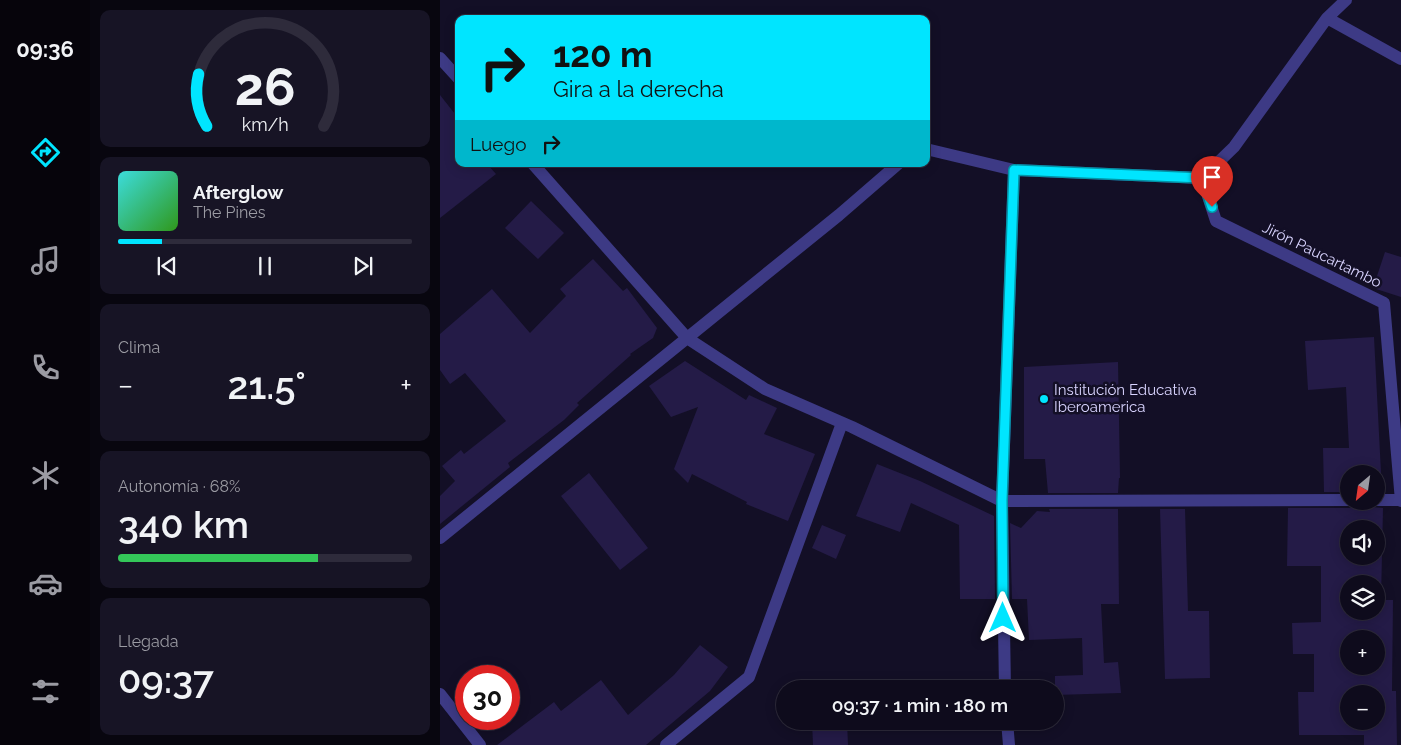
<!DOCTYPE html>
<html lang="es">
<head>
<meta charset="utf-8">
<style>
	:root { --surface:#0e0b1c; --page:#171425; --text:#f1f3f6; --muted:#9b9ba3; --line:#2e2b3b; --accent:#00e5ff }
	body { margin:0; font-family:Raleway,sans-serif; background:var(--page); color:var(--text); height:100vh; display:flex; flex-direction:column; font-size:19px; white-space:nowrap }
	* { box-sizing:border-box; margin:0 }
	p { font-size:16px; color:var(--muted) }
	.icon { flex:none; width:28px; height:28px; fill:none; stroke:currentColor; stroke-width:2; stroke-linecap:round; stroke-linejoin:round }
	.map { position:relative; flex:1; overflow:hidden }
	.drawer { display:flex; flex-direction:column; gap:10px; padding:10px; background:#08060f; width:350px }
	.drawer>* { flex:none }
	.top-card { position:absolute; left:15px; top:15px; width:475px; height:152px; border-radius:10px; box-shadow:0 2px 12px #0003,0 0 0 1px var(--line); background:#00e5ff; color:#111; overflow:hidden }
	.needle { width:32px; rotate:209deg }
	.tools { position:absolute; left:900px; top:465px; display:grid; gap:10px }
	.tools a { display:grid; place-items:center; width:45px; height:45px; border-radius:50%; background:var(--surface); box-shadow:0 2px 12px #0003,0 0 0 1px var(--line); font-size:25px }
	.speed { position:absolute; left:15px; top:665px; display:flex; gap:10px; font-size:25px; font-weight:700; text-align:center }
	.speed>* { display:grid; place-content:center; width:65px; height:65px; border-radius:50%; background:var(--surface); box-shadow:0 2px 12px #0003,0 0 0 1px var(--line); line-height:1 }
	.speed .limit { border:8px solid #d22; background:#fff; color:#111 }
	.pin { position:absolute; display:grid; place-items:center; width:42px; height:42px; color:#fff; margin:-51px -21px; border-radius:50% 50% 50% 0; rotate:-45deg; box-shadow:0 0 5px #0007 }
	.pin .icon { rotate:45deg }
	.me { position:absolute; width:55px; margin:-28px; rotate:0deg; stroke-linejoin:round; filter:drop-shadow(0 0 4px #0008) }
	.turn { display:flex; align-items:center; gap:18px; height:105px; padding:0 15px; font-size:22px }
	.turn .icon { width:65px; height:65px; stroke-width:2.5 }
	.turn b { display:block; font-size:35px; line-height:42px }
	.then { display:flex; align-items:center; height:48px; padding:0 15px; background:#0003; gap:10px; font-size:19px }
	.big { font-size:38px; font-weight:600; line-height:1.1 }
	.drawer .card { flex:1; display:flex; flex-direction:column; justify-content:center; gap:8px; min-width:0; padding:0 18px; border-radius:10px; background:var(--page) }
	.drawer .dial { align-items:center; gap:0 }
	.dial svg { height:130px; overflow:visible; fill:none; stroke:var(--line); stroke-width:7; stroke-linecap:round; text-anchor:middle }
	.dial text { fill:var(--text); stroke:none }
	.song { display:flex; align-items:center; gap:15px }
	.cover { width:60px; height:60px; border-radius:8px; background:linear-gradient(135deg,hsl(180 70% 55%),hsl(110 70% 35%)) }
	.played { height:5px; border-radius:2px; background:linear-gradient(90deg,var(--accent) 15%,var(--line) 15%) }
	.keys { display:flex; justify-content:space-around; direction:ltr }
	.heat { display:flex; justify-content:space-between; align-items:center; font-size:28px; direction:ltr }
	.charge { height:8px; border-radius:4px; background:linear-gradient(90deg,#34c759 68%,var(--line) 0) }
	.trip { position:absolute; left:336px; top:680px; width:288px; height:50px; border-radius:25px; background:var(--surface); box-shadow:0 2px 12px #0003,0 0 0 1px var(--line); font-weight:600; line-height:50px; text-align:center }
	main { display:flex; flex:1; min-height:0 }
	.tabs { display:flex; flex-direction:column; width:90px; justify-content:space-around; align-items:center; background:#06040b; color:var(--muted) }
	.tabs .icon { width:35px; height:35px }
	.tabs .selected { color:var(--accent) }
	.tabs b { font-size:22px; color:var(--text) }
	.map>svg:first-child { display:block }
</style>
</head>
<body>
<main>
<nav class="tabs">
<b>09:36</b>
<svg class="icon selected" aria-label="directions" viewBox="0 0 24 24"><path d="M12 3l9 9-9 9-9-9zM9 14v-3h6M13 9l2 2-2 2"/></svg>
<svg class="icon" aria-label="music" viewBox="0 0 24 24"><path d="M9 18V5l10-2v13"/><circle cx="6" cy="18" r="3"/><circle cx="16" cy="16" r="3"/></svg>
<svg class="icon" aria-label="phone" viewBox="0 0 24 24"><path d="M5 4h4l2 5-3 2q2 4 5 5l2-3 5 2v4C11 20 4 13 5 4z"/></svg>
<svg class="icon" aria-label="climate" viewBox="0 0 24 24"><path d="M12 3v18M4 7l16 10M4 17L20 7"/></svg>
<svg class="icon" aria-label="car" viewBox="0 0 24 24"><path d="M5 17H2v-5l4-1 3-4h7l3 4 3 1v5h-3M9 17h6M6 11h13"/><circle cx="7" cy="17" r="2"/><circle cx="17" cy="17" r="2"/></svg>
<svg class="icon" aria-label="filters" viewBox="0 0 24 24"><path d="M4 7h16M4 17h16"/><circle cx="9" cy="7" r="2"/><circle cx="15" cy="17" r="2"/></svg>
</nav>
<section class="drawer">
<div class="card dial"><svg viewBox="0 0 100 80">
<path d="M14 69A42 42 0 1 1 86 69"/>
<path d="M14 69A42 42 0 0 1 9 37" stroke="#00e5ff"/>
<text x="50" y="56" font-size="32" font-weight="700">26</text>
<text x="50" y="72" font-size="11">km/h</text>
</svg></div>
<div class="card">
<div class="song"><i class="cover"></i><div><b>Afterglow</b><p>The Pines</p></div></div>
<div class="played"></div>
<div class="keys"><svg class="icon" aria-label="previous" viewBox="0 0 24 24"><path d="M18 5L8 12l10 7zM5 5v14"/></svg><svg class="icon" aria-label="pause" viewBox="0 0 24 24"><path d="M8 5v14M16 5v14"/></svg><svg class="icon" aria-label="next" viewBox="0 0 24 24"><path d="M6 5l10 7-10 7zM19 5v14"/></svg></div>
</div>
<div class="card"><p>Clima</p>
<div class="heat"><a>−</a><b class="big">21.5°</b><a>+</a></div>
</div>
<div class="card"><p>Autonomía · 68%</p><b class="big">340 km</b><div class="charge"></div></div>
<div class="card"><p>Llegada</p><b class="big">09:37</b></div>
</section>
<div class="map">
<svg width="961" height="745" viewBox="0 0 961 745">
	<rect width="100%" height="100%" fill="#130f26"/>
	<path fill="#241b47" fill-rule="evenodd" d="M0 95 19 119V164H47L56 174 0 218Z
		M91 201 124 233 98 259 65 228Z
		M945 252 961 257V297L933 288Z
		M153 259 183 291 187 288 217 328 213 338 190 354 191 355 137 403 139 405 124 420 68 463 70 467 0 524V496L15 481 2 466 21 450 24 454 66 421 25 373 10 384 0 370V334L52 289 90 333 126 296 120 289Z
		M934 337 942 492H936V474H909V492H884L883 448H909L906 387 868 390 865 341Z
		M245 361 306 400 309 395 337 408 324 434 375 454 348 521 306 504 307 502 252 474 248 483 234 469 258 407 231 417 209 386Z
		M678 362 680 478H679L678 493H608L605 459H584V367Z
		M437 464 480 481 554 516 555 599H520L519 525 471 503 460 532 416 516Z
		M149 473 208 548 180 570 121 496Z
		M917 501H928L932 507 943 508 941 600H953L952 691H956L957 745H924V735H859L858 692H874V654H853L852 623 881 622V566H847L848 508H909L913 507ZM909 529H936V556H909ZM909 584H936V611H909ZM909 639H936V666H909ZM909 694H936V721H909Z
		M609 509H678L679 604H661L664 663 678 662 681 693 615 695V676L643 675 642 638 589 640 587 599H572L570 523 581 528 597 511 610 512Z
		M720 509H745L748 611H769L770 678 725 679Z
		M382 525 406 535 396 559 372 548Z
		M260 645 288 667 270 691 206 745H57L114 702 121 711 161 680 188 715 234 675Z
		M372 721H407L408 745H373Z"/>
	<g fill="none" stroke-linecap="round" stroke-linejoin="round">
		<path stroke="#3d3a85" stroke-width="12" d="M887 18 961 59
			M0 58 19 79
			M486 149 574 170 762 178 794 147 887 18 906 0
			M93 164 247 338 325 389 412 427 562 501 574 170
			M762 178 776 221 944 303 961 501
			M936 500H961
			M0 538 399 215 458 164
			M565 689 562 501 909 500
			M567 721 569 745
			M226 745 309 677 402 423"/>
		<path stroke="#3d3a85" stroke-width="12" d="M0 694 40 745"/>
	</g>
	<g fill="none" stroke-linecap="round" stroke-linejoin="round">
		<g stroke="#0095a6" stroke-width="12">
			<path id="route" d="M563 618 562 500 574 170 762 178 772 207"/>
		</g>
		<use href="#route" stroke="#00e5ff" stroke-width="9"/>
	</g>
	<circle fill="#00e5ff" stroke="#130f26" stroke-width="2" cx="604" cy="399" r="5"/>
	<g text-anchor="middle" stroke-width="5" stroke-linejoin="round" paint-order="stroke">
		<g font-size="15" fill="#d9d4ff" stroke="#130f26">
			<text transform="translate(882 255) rotate(26)" y="5">Jirón Paucartambo</text>
		</g>
		<g font-size="15" fill="#d9d4ff" stroke="#130f26" text-anchor="start">
			<text x="614" y="395">Institución Educativa<tspan x="614" dy="17">Iberoamerica</tspan></text>
		</g>
	</g>
</svg>
<div class="tools">
<a><svg class="needle" viewBox="-14 -14 28 28"><path d="M0-13l5 13h-10z" fill="#e53935"/><path d="M0 13l5-13h-10z" fill="#9b9ba3"/></svg></a>
<a><svg class="icon" aria-label="sound" viewBox="0 0 24 24"><path d="M4 9h4l5-4v14l-5-4H4zM17 9q2 3 0 6"/></svg></a>
<a><svg class="icon" aria-label="layers" viewBox="0 0 24 24"><path d="M12 4l9 5-9 5-9-5zM3 14l9 5 9-5"/></svg></a>
<a>+</a>
<a>−</a>
</div>
<div class="speed"><div class="limit">30</div></div>
<div class="pin" style="left:772px;top:207px;background:#d93025"><svg class="icon" aria-label="arrive" viewBox="0 0 24 24"><path d="M6 21V4h12l-3 4 3 4H6"/></svg></div>
<svg class="me" style="left:563px;top:618px" viewBox="-20 -20 40 40"><path d="M0-17L14 15 0 8-14 15z" fill="#00e5ff" stroke="#fff" stroke-width="4"/></svg>
<div class="trip">09:37 · 1 min · 180 m</div>
<div class="top-card">
<div class="turn"><svg class="icon" aria-label="right" viewBox="0 0 24 24"><path d="M7 20v-9h11M14 6l5 5-5 5"/></svg><div><b>120 m</b>Gira a la derecha</div></div>
<div class="then">Luego<svg class="icon" aria-label="right" viewBox="0 0 24 24"><path d="M7 20v-9h11M14 6l5 5-5 5"/></svg></div>
</div>
</div>
</main>
</body>
</html>
